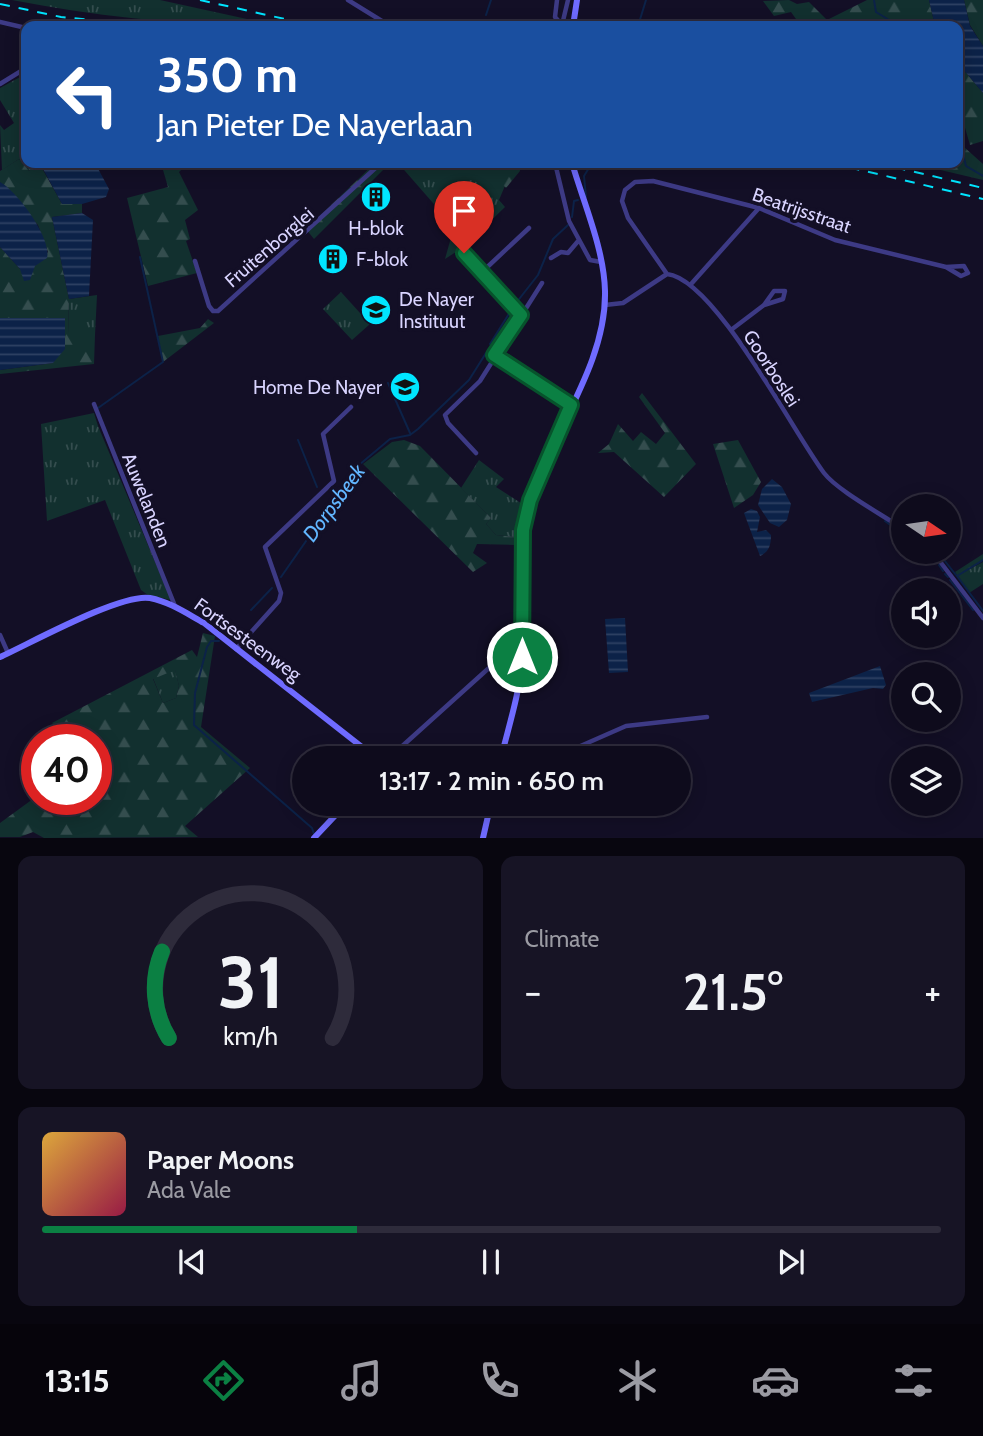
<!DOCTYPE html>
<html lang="en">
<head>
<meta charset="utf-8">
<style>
	:root { --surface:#0e0b1c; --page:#171425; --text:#f1f3f6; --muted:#9b9ba3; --line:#2e2b3b; --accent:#0b8043 }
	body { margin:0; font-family:Cabin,sans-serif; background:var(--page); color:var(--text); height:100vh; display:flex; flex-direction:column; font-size:26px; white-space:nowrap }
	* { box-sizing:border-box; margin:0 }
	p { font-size:23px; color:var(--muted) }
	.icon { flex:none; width:38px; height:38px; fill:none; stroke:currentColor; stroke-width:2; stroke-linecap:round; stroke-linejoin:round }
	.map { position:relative; height:838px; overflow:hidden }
	.drawer { display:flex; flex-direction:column; gap:18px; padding:18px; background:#08060f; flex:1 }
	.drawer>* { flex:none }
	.guide { position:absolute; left:21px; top:21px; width:942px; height:147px; border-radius:14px; box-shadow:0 4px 18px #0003,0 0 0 2px var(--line); background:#1a4fa0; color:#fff; overflow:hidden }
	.needle { width:46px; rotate:103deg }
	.controls { position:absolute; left:891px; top:494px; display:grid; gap:14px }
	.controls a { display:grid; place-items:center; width:70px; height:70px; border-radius:50%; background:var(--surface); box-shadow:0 4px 18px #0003,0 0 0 2px var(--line); font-size:35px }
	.speed { position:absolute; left:21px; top:724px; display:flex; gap:14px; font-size:35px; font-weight:700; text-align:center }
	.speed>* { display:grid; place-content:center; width:91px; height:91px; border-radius:50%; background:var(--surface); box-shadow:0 4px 18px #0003,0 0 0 2px var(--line); line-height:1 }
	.speed .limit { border:10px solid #d22; background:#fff; color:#111 }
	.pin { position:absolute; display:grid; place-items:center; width:60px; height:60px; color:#fff; margin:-72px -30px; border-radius:50% 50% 50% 0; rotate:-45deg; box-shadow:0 0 7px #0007 }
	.pin .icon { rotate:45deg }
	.me { position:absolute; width:77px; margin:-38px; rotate:0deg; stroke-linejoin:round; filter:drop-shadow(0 0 5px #0008) }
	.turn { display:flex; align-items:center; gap:24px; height:147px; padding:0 21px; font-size:32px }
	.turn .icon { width:91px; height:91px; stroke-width:2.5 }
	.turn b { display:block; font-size:49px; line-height:60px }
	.big { font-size:52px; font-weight:600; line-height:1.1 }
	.drawer .card { flex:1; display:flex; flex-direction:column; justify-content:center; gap:10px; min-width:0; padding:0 24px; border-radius:14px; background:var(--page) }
	.drawer .dial { align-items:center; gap:0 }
	.dial svg { height:182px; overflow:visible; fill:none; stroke:var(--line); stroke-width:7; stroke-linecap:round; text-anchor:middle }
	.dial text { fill:var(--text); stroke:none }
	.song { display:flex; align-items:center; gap:21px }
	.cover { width:84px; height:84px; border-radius:10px; background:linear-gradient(135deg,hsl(40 70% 55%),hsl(340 70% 35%)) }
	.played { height:7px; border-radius:4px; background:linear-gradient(90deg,var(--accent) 35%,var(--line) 35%) }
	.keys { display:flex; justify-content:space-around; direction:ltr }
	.heat { display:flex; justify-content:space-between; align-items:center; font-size:38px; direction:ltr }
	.drawer .tiles { flex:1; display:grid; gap:18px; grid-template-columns:1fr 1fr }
	.card:last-child { grid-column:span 2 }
	.trip { position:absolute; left:292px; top:746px; width:399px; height:70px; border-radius:35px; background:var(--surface); box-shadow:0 4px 18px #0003,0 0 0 2px var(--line); font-weight:600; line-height:70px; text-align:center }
	.dock { display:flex; height:112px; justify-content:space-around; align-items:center; background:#06040b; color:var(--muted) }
	.dock .icon { width:49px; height:49px }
	.dock .selected { color:var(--accent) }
	.dock b { font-size:32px; color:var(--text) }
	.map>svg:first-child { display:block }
</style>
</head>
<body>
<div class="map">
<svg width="983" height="838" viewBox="0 0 983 838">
	<defs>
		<pattern id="grass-tufts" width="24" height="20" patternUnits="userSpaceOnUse" patternTransform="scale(1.75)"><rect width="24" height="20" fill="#12302f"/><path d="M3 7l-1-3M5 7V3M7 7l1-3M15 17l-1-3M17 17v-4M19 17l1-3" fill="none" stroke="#344d4e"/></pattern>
		<pattern id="forest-firs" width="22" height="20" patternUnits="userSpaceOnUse" patternTransform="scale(1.75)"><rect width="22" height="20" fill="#12302f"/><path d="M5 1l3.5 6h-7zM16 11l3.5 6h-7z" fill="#344d4e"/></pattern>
		<pattern id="water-rules" width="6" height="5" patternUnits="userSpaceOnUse" patternTransform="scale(1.75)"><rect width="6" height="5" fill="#0c2248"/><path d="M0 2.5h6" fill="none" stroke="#2f4163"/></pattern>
	</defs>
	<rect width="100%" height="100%" fill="#130f26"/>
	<path fill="url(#grass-tufts)" d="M12 0H160L279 26C189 26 100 17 12 0Z
		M22 76 26 83V163H41L29 171 19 159 2 170 0 125 4 130 14 123 0 100V88Z
		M398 163H484L507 181 499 200 505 207 465 246 445 259 454 227Z
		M341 292 370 324 352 340 323 309Z
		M97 295 95 335H68L69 299Z
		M94 413 98 426 171 600 148 595 141 590 105 500 47 521 41 424Z
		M479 460 504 479 496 487 524 505 515 537 496 535 486 524 491 518 461 488Z
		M983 554V560L958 575 983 562V584L969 593 955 572Z
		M175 669 179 686 176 698 163 703 153 678Z"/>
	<path fill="url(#forest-firs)" fill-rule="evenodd" d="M789 0 797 4 809 2 827 20 867 0H929L935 26H801L791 12 774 16 763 1Z
		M964 0H983V46L970 25Z
		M957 62 983 93V141L970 145 957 100Z
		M957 121 964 147 983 164V180L911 163H957Z
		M19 159 29 171 41 163H54L43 170 62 204H82V213L52 217 69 299 68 335H95L94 364 0 374V370L53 363C61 347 66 336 64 318H0V247L20 269 35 266 48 252 38 225 0 182V171Z
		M161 163H179L182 169 179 172 198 210 185 220 190 239 186 241 197 273 148 286 127 198 168 187Z
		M375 163H390L314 239 306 229Z
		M481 163H519L520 171 506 188Z
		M208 319 214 323 163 362 158 336 200 328Z
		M642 393 696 464 664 497 614 452 598 453 609 444 618 424 633 441 641 432 656 444 665 433 639 397Z
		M404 440 420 446 491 518 486 524 496 535 515 537V545L477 544 473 553 487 563 473 572 363 464 392 442Z
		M738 440 761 482 753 495 734 508 713 444Z
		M203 633 215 636 201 727 250 768 185 826 198 837 44 838 33 832 20 837H0V823L37 796V800H96V740H66L52 723 192 650 197 657ZM175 670 179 686 176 698 163 703 153 679Z"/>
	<path fill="url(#water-rules)" d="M929 0H964L970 26 983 46V93L957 62V26H935Z
		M54 163H95L109 189 106 197 82 204H62L43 169Z
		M0 182C17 191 52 238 47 258L35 266 30 280 24 281 20 269 0 247Z
		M82 213 93 220 89 296 69 299 52 217Z
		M0 318H65V349L53 363 0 370Z
		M772 479 782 487 791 504 787 520 779 527 770 523 758 505 762 489Z
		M751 509 757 511 760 517 757 532 766 530 771 535C771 545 769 552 760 556L744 513Z
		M625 618 628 672 609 673 605 619Z
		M880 666 886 685 883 689 873 688 812 702 809 693Z"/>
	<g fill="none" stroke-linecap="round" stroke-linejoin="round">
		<path stroke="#0c2248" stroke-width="2" d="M874 0 876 12 899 26
			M486 15 491 0
			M638 26 646 0
			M957 131 966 166 983 176
			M586 197 584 176 592 163
			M572 217 574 201 578 200
			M516 303 538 275 553 239 568 225
			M490 344 512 309
			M388 383 410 433
			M98 408 163 362 140 257
			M298 440 317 487
			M885 521 897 530
			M901 532 903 534
			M937 551 956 575
			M931 555 936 562
			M983 560 957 576 983 611
			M939 565 943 571
			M945 574 948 577
			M281 577 359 465 390 439 410 435 418 429 469 380 486 353
			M950 580 973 610
			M251 610 272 588
			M219 641H211L207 647 195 693 194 725 312 828 314 834"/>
		<path stroke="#3d3a85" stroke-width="4.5" d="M348 0 390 26
			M557 0 555 17 562 25
			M0 22 26 28
			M562 25 568 0
			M0 84 26 68
			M555 163 569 221 590 260 601 262
			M464 253 521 315
			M551 258 561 252 568 253 579 240
			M195 261 209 306 213 311H218L381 163
			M482 272 529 228
			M667 274 628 218 622 201 625 190 635 182 653 181 759 208 835 240 946 267 961 276 968 273 964 266 946 267
			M692 283 759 208
			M605 305 623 303 667 274C715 279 793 432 824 473 838 491 883 515 903 529
			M731 330 764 305 774 291H785L783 299 764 305
			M494 355 571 405
			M94 404 175 606
			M476 453 448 423 445 415 480 381 542 283
			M932 551 983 618
			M0 635 8 653
			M236 649 279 601 281 593 265 547 334 481 323 434 351 407
			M502 755H560L626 726 707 717
			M389 758 500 658 522 657"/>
		<path stroke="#6f6bff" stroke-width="6" d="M573 26 577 0
			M0 657C31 643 121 593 150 598 170 602 186 613 204 623L376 758
			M501 758C509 725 520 692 522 659 524 615 515 569 523 526 539 447 607 372 605 291 604 249 584 204 572 163
			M314 838 347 803
			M483 838 491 803"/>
		<path stroke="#00e5ff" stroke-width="2" stroke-dasharray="10 9" stroke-linecap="butt" d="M200 0 316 26
			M0 4 61 17 151 26
			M831 163 983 199
			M877 163 983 188"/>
	</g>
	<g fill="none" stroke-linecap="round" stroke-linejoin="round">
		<g stroke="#07532c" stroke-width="18">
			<path id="route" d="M464 253 521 315 494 355 571 405 530 500 523 530 522 657"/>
		</g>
		<use href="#route" stroke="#0b8043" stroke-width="12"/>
	</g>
	<defs>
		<g id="building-disc" transform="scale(1.575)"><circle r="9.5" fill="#00e5ff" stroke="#130f26"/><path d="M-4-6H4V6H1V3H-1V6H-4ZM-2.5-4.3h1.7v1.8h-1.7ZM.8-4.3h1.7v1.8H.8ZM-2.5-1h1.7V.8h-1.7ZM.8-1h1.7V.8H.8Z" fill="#111"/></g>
		<g id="university-disc" transform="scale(1.575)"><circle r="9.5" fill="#00e5ff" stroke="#130f26"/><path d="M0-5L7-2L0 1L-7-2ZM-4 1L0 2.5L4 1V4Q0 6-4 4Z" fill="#111"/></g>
	</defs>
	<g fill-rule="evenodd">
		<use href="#building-disc" x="376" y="197"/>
		<use href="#building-disc" x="333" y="259"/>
		<use href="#university-disc" x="376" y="310"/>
		<use href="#university-disc" x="405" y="387"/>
	</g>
	<g text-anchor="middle" stroke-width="7" stroke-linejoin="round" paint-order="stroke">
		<g font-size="19" fill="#d9d4ff" stroke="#130f26">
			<text transform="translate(802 210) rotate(19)" y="7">Beatrijsstraat</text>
			<text transform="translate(269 247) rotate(-41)" y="7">Fruitenborglei</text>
			<text transform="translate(772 368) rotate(57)" y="7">Goorboslei</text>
			<text transform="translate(147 500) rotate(68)" y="7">Auwelanden</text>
			<text transform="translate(248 639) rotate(36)" y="7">Fortsesteenweg</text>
		</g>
		<g font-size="19" fill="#d9d4ff" stroke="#130f26" text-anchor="start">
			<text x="376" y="235" text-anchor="middle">H-blok</text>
			<text x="356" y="266">F-blok</text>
			<text x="399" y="306">De Nayer<tspan x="399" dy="22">Instituut</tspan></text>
			<text x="382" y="394" text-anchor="end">Home De Nayer</text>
		</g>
		<g font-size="21" font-style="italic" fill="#62b6ff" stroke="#130f26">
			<text transform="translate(334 503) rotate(-54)" y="7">Dorpsbeek</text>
		</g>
	</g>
</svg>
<div class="controls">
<a><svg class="needle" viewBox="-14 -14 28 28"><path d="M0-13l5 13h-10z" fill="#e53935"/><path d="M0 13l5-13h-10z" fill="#9b9ba3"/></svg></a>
<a><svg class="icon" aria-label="sound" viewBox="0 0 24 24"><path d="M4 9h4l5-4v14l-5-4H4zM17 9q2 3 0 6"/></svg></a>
<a><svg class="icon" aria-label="search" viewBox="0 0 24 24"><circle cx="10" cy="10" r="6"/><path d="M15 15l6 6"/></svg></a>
<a><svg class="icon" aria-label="layers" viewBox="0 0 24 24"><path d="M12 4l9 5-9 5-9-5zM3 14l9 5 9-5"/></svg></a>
</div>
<div class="speed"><div class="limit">40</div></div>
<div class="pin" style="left:464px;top:253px;background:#d93025"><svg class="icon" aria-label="arrive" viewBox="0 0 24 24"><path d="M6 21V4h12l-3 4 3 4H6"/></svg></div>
<svg class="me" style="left:522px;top:657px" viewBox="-20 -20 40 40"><circle r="17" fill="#0b8043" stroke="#fff" stroke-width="3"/><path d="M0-11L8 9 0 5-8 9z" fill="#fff"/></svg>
<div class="trip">13:17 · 2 min · 650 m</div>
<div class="guide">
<div class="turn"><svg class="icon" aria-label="left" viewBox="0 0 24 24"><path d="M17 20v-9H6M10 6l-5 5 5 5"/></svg><div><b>350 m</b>Jan Pieter De Nayerlaan</div></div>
</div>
</div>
<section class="drawer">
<div class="tiles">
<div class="card dial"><svg viewBox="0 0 100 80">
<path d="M14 69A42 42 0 1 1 86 69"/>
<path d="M14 69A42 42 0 0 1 11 31" stroke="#0b8043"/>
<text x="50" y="56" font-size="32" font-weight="700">31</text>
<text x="50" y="72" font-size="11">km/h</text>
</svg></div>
<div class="card"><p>Climate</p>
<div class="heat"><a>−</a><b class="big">21.5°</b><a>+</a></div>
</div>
<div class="card">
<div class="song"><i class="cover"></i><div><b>Paper Moons</b><p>Ada Vale</p></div></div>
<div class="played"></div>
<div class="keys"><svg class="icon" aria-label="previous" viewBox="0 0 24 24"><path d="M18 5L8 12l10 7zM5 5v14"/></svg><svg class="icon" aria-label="pause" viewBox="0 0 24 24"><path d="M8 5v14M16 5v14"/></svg><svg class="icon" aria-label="next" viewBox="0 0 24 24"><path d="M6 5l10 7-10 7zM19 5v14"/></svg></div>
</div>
</div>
</section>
<nav class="dock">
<b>13:15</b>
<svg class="icon selected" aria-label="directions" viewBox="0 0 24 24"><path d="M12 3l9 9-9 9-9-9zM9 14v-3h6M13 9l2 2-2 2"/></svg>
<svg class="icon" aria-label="music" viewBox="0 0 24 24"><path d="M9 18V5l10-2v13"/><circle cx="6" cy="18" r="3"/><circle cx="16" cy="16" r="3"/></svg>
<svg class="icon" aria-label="phone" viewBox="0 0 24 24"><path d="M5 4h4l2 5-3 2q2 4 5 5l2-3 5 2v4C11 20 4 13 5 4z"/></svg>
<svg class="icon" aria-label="climate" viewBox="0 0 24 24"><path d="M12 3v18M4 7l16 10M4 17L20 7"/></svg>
<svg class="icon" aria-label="car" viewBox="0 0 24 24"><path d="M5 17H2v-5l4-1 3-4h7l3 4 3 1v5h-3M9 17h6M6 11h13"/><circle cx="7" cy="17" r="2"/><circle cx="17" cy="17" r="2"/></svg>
<svg class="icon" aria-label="filters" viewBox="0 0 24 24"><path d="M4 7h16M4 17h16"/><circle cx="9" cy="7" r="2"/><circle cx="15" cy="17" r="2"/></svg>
</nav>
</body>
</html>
